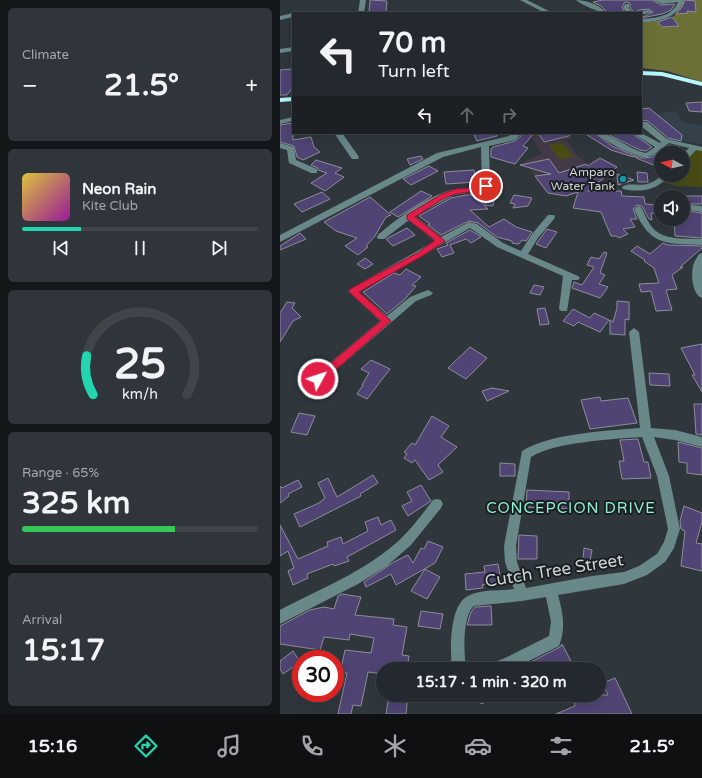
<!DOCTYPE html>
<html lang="en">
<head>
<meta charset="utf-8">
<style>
	:root { --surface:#23292e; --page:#2f353a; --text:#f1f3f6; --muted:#a3a6aa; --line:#40454a; --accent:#23d5af }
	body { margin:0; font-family:"Varela Round",sans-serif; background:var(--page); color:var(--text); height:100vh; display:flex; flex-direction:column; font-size:15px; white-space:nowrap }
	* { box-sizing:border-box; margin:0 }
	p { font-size:13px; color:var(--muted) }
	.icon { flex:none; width:22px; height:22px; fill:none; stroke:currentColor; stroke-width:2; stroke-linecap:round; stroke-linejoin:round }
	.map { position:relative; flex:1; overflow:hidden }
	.side { display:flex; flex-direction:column; gap:8px; padding:8px; background:#131719; width:280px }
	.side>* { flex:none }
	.top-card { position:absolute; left:12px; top:12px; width:350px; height:122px; border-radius:0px; box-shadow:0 4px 16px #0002,0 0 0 1px var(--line); background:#23292e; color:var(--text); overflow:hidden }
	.needle { width:26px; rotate:277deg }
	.controls { position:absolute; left:374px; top:146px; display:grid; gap:8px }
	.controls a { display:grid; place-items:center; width:36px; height:36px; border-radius:50%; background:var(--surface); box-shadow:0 4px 16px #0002,0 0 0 1px var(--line); font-size:20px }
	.speed { position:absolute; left:12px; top:650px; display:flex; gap:8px; font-size:20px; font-weight:700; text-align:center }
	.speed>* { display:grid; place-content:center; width:52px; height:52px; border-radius:50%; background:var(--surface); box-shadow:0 4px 16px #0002,0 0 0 1px var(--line); line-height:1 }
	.speed .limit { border:6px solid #d22; background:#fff; color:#111 }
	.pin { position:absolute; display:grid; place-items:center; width:34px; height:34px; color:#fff; margin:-17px; border:2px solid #fff; border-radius:50%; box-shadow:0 1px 4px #0007 }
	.me { position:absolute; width:44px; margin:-22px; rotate:50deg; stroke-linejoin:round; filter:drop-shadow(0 0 3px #0008) }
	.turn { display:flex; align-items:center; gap:14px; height:84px; padding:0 20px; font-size:18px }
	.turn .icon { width:52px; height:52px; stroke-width:2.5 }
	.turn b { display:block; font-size:28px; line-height:34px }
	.lanes { display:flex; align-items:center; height:38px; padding:0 20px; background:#0003; justify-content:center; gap:20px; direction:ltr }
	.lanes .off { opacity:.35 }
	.big { font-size:30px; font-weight:800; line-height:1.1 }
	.side .tile { flex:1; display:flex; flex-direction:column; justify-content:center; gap:6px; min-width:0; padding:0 14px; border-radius:6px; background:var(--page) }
	.side .dial { align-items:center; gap:0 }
	.dial svg { height:104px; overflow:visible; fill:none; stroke:var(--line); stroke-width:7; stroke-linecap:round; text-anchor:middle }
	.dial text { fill:var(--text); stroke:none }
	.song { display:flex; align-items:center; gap:12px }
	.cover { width:48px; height:48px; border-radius:6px; background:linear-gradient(135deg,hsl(50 70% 55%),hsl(300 70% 35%)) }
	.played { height:4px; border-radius:2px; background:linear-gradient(90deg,var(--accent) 25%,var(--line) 25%) }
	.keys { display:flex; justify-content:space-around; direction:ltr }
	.heat { display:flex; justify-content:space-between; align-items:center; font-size:22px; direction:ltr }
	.charge { height:6px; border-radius:3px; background:linear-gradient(90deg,#34c759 65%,var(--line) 0) }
	.trip { position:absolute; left:96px; top:662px; width:230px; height:40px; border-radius:20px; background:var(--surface); box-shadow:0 4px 16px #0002,0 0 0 1px var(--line); font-weight:800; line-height:40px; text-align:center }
	.tab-bar { display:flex; height:64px; justify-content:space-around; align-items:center; background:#0e1012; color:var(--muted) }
	.tab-bar .icon { width:28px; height:28px }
	.tab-bar .active { color:var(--accent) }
	.tab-bar b { font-size:18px; color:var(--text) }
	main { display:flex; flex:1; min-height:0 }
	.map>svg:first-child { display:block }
</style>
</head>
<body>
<main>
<section class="side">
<div class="tile"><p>Climate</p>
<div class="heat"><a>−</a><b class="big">21.5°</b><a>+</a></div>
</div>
<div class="tile">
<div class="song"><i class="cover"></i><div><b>Neon Rain</b><p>Kite Club</p></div></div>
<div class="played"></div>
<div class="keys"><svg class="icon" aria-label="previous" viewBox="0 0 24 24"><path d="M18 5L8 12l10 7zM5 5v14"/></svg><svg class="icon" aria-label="pause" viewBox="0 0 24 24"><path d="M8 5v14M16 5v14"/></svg><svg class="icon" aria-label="next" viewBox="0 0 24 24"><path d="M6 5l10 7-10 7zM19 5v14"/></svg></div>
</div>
<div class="tile dial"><svg viewBox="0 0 100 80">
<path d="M14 69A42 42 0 1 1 86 69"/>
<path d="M14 69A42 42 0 0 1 9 39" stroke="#23d5af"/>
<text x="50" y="56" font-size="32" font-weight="700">25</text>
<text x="50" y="72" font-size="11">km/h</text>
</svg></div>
<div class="tile"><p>Range · 65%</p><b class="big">325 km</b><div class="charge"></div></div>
<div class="tile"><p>Arrival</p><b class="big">15:17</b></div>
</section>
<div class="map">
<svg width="422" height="714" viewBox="0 0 422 714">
	<rect width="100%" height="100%" fill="#2f373d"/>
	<path fill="#33414b" d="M396 111 402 122 422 125V144L387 139 372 129 363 116Z"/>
	<path fill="#443948" d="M260 133H289L293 138 286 140 297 155 316 172 290 186 265 191 244 161 262 154 251 136Z"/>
	<path fill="#4a4c15" d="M281 142 294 156 280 160 269 145Z
		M415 148 422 149V187L397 186 383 182 387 175H403V159Z"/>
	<path fill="#6d7036" d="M404 0H422V82L387 71 361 68V23L389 19 394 16Z"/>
	<path fill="#4f4474" stroke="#8f8d97" d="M90 0 107 1 106 13H89Z
		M323 0H372L381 5 395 4 391 10 382 14 361 18 373 12 369 9 359 10 354 13 350 7V3L345 2 342 7 345 13H328L321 6 313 2Z
		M405 0 415 1 416 12 407 11 408 13 396 14 402 7Z
		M392 17 399 26 382 27 378 22Z
		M13 69V87L7 95H0V70Z
		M422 102V112L409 111 406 103Z
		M369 108 402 135 401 141 388 138 368 121 361 120V109Z
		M12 123 13 140 31 137 34 147 40 152 23 160 17 157 14 146 0 142V125Z
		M193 133H217V136L197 141Z
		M242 133H254L243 146 248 148 235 164 211 157V149L213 147 235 141 241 136Z
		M258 133H289V136L264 142Z
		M304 133H315L332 146 355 156 353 157 331 150Z
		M325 133H351L372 147 366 151 360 150Z
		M389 145 400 147 398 153H381V168L356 158 355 156 363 158 372 157Z
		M141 156 143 159 130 165 127 159Z
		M320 158 337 167 308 191H341L342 196 364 197 365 204 381 205V214L371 213 372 220 369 219 362 206 357 205 353 209 357 219H350L355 227 343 229 348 234 339 238 336 236H331L321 212 293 208 298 192 286 196 268 193 255 176 271 174 240 165 269 159 279 173 306 164 308 166Z
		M36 160 62 168 55 173 64 177 45 191 31 183 47 173 38 170V168L31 165Z
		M149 166 158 171 131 185 123 179Z
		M194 170 196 182 166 184 164 172Z
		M357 172 367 173 368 182H358Z
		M337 174 354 180 338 185Z
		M141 191 152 196 118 217 110 212Z
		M42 192 50 199 22 212 14 204Z
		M186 195H194L208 209 190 210 209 227 224 219 236 227 252 232 246 241 242 240 239 244H237L232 243V241L217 237 198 223 189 221 161 235 148 225 150 224 139 216 171 198Z
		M234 195 252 198 248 206 233 208 235 204 230 203Z
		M206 196H215L213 206 205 205Z
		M403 196H422V204H412L408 206 409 211 422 213V238L395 236 394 219H403Z
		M90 197 111 215 106 217 95 236 86 246 88 247 78 255 65 246 77 238 56 231 44 222Z
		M127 228 135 235 113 246 106 239Z
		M267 229 277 232 266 248 256 244Z
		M190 230 201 237 191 243 186 239 170 245 174 253 162 257 157 249 168 245 166 243Z
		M20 233 26 239 0 250V246Z
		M383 243 388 245 422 246V248L400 267H403L392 275 397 289 386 290 392 310 376 311 371 291 361 292 359 284 379 283 374 268 364 261 365 260 351 251 357 246 370 254Z
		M324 252 327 253 320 273 325 275 319 284 328 287 320 298 292 288 294 282 302 285 314 267 307 265 311 257 319 259Z
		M85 258 93 264 85 269 77 264Z
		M126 269 141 277 132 285 136 286 124 300 107 314 83 292 114 273 120 275Z
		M254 285 264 287 260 295 250 293Z
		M337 301 349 302V320L345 319V335L330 334V320L333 322 337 308Z
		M7 302 15 303 12 308 21 317 13 321 0 342V313Z
		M265 308 269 324 260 325 257 309Z
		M293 309 310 318 314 313 329 320 320 332 298 322 294 326 283 321Z
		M422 344V392L412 375H415L401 348Z
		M190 347 207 358 186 379 168 368Z
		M91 360 110 369 87 399 77 394 83 385H82L89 373 81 369Z
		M369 373 389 374 390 386 370 385Z
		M212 388 229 391 207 401 202 391Z
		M320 397 321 401 348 398 357 423 310 429 301 400Z
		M414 404H422V435L416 434Z
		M19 413 35 416 27 435 11 432Z
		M152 416 169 426 161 437 177 447 158 465 163 472 149 480 135 460 132 463 124 458 127 454 124 452 132 443 135 445Z
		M358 439 364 462H368L371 478 342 479 339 461H344L340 440Z
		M398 442 422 448V475L407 473V463L399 462Z
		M220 463 235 464V476H220Z
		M93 475 98 483 80 494 81 496 20 527 14 514 39 503 45 498 38 483 48 478 57 497Z
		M18 480 22 487 8 494 9 496 0 503V486L2 488Z
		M141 485 151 501 128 516 122 506 132 501 127 492Z
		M247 490 289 492V509L246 507Z
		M404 506 422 513V522L416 543 422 544V571L401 566 405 531 401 529 400 521Z
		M98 517 101 525 111 520 116 530 67 557 69 561 54 566 53 564 27 574 28 578 13 585 8 571 14 568 8 551 0 556V525L18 559 48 546 47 542 61 537 63 544 88 531 85 522Z
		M239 535 257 536V559H238Z
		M148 541 163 547 155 563 116 585 111 574 86 587 84 582 114 562 128 555 133 563 141 548 144 549Z
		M304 548 312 550 310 561 303 560Z
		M218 564 221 581 202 585 203 588 186 590 185 574 205 572 204 566Z
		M145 569 160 577 147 599 131 591Z
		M62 594 81 597 75 615 114 619 113 625 127 627 122 655 129 656 127 669H103V674L88 672 81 706 73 705 71 714H58L67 673H60L65 650 91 653 94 638 70 634 69 640 44 637 40 650 0 644V626L30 610 44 607 54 609 58 596Z
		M211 606 212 625H187L191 612 195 607Z
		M141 611 163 614 160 629 138 626Z
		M282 644 292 663 285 667 284 665 274 669H249L247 664 280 647Z
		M13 651 20 662 3 674 0 669V661Z
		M335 678 352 714H276L295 706 293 698 302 695H328L323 683Z
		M109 695H128L126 714H106Z
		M198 695H222L201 704Z"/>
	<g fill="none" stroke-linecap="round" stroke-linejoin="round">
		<path fill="#68888a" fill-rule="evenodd" d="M80 0H86L84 13H78Z
			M240 0H247L273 13H265Z
			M296 0C307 0 319 5 327 13 320 13 302 5 296 0Z
			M373 0H404C397 19 379 21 361 23V19C375 18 392 17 398 2L382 4Z
			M345 4H349V8L353 13H347L343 8Z
			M27 11H46L49 13H24Z
			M359 11 369 10 372 12 361 15V13H356Z
			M13 13V17L0 20V16Z
			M13 47V51L0 53V49Z
			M13 117V121L0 124V120Z
			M361 122H367L387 139 422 147V151L416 150 406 161H403V154L409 148 389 143C382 148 376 155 368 157 357 159 324 141 316 133 334 133 348 150 366 153L375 147 352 133H361L380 143 381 142 361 126Z
			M54 133H62L79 157 78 159H72Z
			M232 133H240V135L235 140 209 146 210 186 208 190 174 195 135 216 161 237 189 222 197 224 223 243 241 251 252 234 268 215H274L275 217 274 219 258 238 248 254 298 276 300 278 298 280H292L287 311H281L279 309 283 276 217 247 190 228 79 292 107 316 130 297 148 290 153 293 151 295 136 301 42 382H34L33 379 34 376 100 321 70 293 68 291 70 289 155 241 129 220 104 239H98L97 237 98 235C117 218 147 197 171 190 181 188 192 188 202 186L201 147 163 157 0 242V235L157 153 229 136Z
			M0 143 14 147 16 160 37 169V173H31L9 163 7 150 0 148Z
			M382 175H390C378 190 361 193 343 189L342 187C351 180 365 192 382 175Z
			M412 205 422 206V212L409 210V206Z
			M358 206 361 207C365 214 367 221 372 227 383 241 405 238 422 239V245C385 243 371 247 354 209Z
			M422 253V298C412 295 411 274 413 266 414 261 417 258 419 254Z
			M354 328 359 332 371 428 395 430 422 437V447L395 440 374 437 389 476 400 529 394 548 385 562 367 575 344 584 278 595C283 613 286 628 279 646L233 669H207L209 664 225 658 269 636 271 622 266 597 242 601 194 606C182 616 184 654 186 669H172C170 651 169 605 188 596 200 589 220 591 234 589L225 562 224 546 242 451C271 433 326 431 360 428L349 332ZM362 437 377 476 388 529 384 542 377 554 359 566 344 572 312 576 246 588 237 562 236 546 251 457C274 442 334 439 362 437Z
			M157 499 161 500 163 504 161 508 131 545 107 566 78 584 0 624V610C37 590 77 575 110 548 127 535 140 517 153 500Z"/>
		<path fill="#b7f7fc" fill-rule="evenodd" d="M361 71 382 72 422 82V86L382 76 361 75Z
			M13 97V101L0 102V98Z"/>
	</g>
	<path fill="#e11d48" stroke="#92132f" d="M206 184 210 186C201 195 187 191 176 194 162 197 148 209 135 217L165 241 144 255 79 292 111 321 42 382H35L34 379 35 376 101 321 70 293 69 291 70 289 139 252 155 240 127 219V215L162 194 176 189 199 187Z"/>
	<circle fill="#0f9aa8" stroke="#1a1e21" stroke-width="1.5" cx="343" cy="179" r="4"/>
	<g text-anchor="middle" stroke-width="4" stroke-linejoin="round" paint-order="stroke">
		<g font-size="12" fill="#ced3d6" stroke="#1a1e21" text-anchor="end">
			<text x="335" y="176">Amparo<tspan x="335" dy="14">Water Tank</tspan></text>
		</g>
		<g font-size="15" letter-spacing="1" fill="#90efd3" stroke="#1a1e21">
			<text x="291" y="513">CONCEPCION DRIVE</text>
		</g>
		<g font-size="17" fill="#ced3d6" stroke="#1a1e21">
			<text transform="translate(274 570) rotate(-9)" y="6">Cutch Tree Street</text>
		</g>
	</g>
</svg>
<div class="controls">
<a><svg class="needle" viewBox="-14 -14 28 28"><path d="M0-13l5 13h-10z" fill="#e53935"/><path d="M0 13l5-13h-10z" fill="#a3a6aa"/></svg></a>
<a><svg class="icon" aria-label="sound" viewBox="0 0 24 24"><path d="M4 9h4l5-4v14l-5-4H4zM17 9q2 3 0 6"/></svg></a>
</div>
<div class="speed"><div class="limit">30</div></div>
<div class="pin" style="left:206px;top:186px;background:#d93025"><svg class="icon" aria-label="arrive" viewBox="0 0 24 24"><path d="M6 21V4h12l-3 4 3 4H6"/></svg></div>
<svg class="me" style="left:38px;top:379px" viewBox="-20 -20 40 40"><circle r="17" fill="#e11d48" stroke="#fff" stroke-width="3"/><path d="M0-11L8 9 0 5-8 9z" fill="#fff"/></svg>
<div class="trip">15:17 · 1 min · 320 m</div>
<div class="top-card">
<div class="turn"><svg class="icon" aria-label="left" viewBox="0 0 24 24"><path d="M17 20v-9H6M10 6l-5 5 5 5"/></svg><div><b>70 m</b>Turn left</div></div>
<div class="lanes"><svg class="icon" aria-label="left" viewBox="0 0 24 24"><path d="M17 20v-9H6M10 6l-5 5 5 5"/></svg><svg class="icon off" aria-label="ahead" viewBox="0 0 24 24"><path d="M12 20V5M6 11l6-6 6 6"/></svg><svg class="icon off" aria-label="right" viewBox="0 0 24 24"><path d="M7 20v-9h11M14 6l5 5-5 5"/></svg></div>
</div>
</div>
</main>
<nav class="tab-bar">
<b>15:16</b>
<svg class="icon active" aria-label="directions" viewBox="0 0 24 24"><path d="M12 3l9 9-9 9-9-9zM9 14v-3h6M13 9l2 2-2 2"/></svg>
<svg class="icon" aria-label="music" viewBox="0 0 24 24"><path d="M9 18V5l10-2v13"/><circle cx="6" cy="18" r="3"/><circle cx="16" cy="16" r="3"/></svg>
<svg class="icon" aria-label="phone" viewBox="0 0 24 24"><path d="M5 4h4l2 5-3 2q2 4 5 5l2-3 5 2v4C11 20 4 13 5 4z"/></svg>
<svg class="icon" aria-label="climate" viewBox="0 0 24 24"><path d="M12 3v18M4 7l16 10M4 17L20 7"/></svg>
<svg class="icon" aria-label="car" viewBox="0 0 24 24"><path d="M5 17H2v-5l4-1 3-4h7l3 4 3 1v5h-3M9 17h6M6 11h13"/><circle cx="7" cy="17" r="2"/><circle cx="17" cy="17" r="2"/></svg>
<svg class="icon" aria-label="filters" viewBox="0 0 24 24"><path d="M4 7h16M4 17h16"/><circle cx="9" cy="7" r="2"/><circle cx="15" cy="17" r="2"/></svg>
<b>21.5°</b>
</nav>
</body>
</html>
